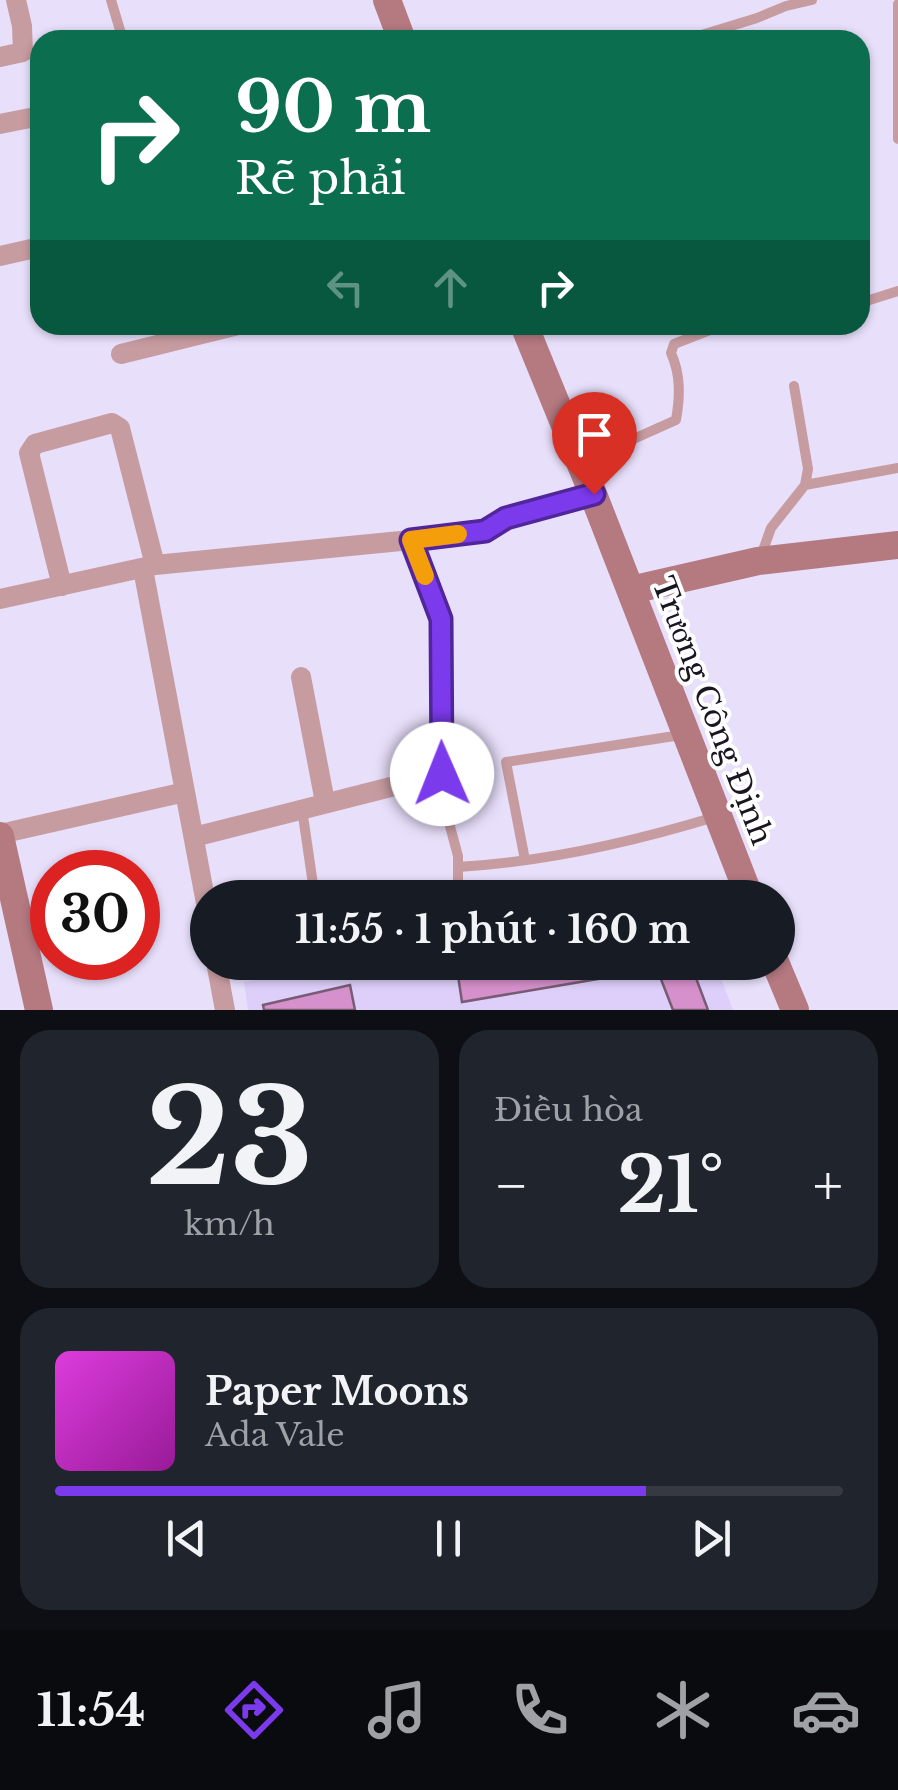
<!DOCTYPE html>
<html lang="vi">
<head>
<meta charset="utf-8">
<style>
	:root { --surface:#171b24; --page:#20242c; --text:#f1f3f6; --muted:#9ea1a6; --line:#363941; --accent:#7c3aed }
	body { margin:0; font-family:"Libre Baskerville",serif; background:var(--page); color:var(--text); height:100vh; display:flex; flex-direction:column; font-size:38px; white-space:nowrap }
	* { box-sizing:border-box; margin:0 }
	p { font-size:32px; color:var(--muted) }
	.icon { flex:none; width:55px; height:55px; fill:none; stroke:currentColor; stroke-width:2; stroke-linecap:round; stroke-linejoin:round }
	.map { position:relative; height:1010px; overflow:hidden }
	.drawer { display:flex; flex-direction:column; gap:20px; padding:20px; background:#0d0f14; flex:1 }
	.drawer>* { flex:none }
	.top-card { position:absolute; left:30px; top:30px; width:840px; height:305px; border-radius:30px; box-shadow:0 2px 8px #0004; background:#0b6e4f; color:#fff; overflow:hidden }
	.speed { position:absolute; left:30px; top:850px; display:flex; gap:20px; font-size:50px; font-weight:700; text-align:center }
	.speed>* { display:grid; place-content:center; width:130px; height:130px; border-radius:50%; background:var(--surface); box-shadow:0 2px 8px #0004; line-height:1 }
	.speed .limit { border:15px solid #d22; background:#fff; color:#111 }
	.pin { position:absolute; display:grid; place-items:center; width:85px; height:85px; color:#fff; margin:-102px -42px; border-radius:50% 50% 50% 0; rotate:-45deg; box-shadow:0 0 10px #0007 }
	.pin .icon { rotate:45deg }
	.me { position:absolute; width:110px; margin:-55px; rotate:359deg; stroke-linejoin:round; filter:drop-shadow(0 0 8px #0008) }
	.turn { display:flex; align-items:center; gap:35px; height:210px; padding:0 40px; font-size:45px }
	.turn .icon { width:130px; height:130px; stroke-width:2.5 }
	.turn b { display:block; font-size:70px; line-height:85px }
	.lanes { display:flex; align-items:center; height:95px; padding:0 40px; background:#0003; justify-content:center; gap:50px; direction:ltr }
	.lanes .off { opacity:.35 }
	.big { font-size:75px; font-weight:700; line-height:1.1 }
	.drawer .widget { flex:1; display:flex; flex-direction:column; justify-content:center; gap:15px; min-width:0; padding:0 35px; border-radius:30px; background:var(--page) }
	.drawer .dial { align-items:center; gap:0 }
	.dial b { font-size:130px; line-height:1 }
	.song { display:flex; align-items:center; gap:30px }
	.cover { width:120px; height:120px; border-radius:15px; background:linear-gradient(135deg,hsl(300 70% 55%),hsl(300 70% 35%)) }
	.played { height:10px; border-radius:5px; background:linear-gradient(90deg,var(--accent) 75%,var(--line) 75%) }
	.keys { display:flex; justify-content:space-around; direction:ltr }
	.heat { display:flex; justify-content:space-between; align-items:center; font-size:55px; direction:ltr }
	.drawer .tiles { flex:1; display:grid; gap:20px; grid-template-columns:1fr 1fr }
	.widget:last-child { grid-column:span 2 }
	.trip { position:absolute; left:190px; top:880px; width:605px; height:100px; border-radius:50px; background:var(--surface); box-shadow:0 2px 8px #0004; font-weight:700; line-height:100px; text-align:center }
	.tab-bar { display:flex; height:160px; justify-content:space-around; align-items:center; background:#090b0e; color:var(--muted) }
	.tab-bar .icon { width:70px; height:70px }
	.tab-bar .on { color:var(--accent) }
	.tab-bar b { font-size:45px; color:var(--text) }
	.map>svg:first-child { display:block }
</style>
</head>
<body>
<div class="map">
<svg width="898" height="1010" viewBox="0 0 898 1010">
	<rect width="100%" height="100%" fill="#e8dffb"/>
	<path fill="#ddcffa" d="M358 962 715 963 733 1010H248L244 982Z"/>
	<path fill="#d691cc" stroke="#775c73" stroke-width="2.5" d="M494 962H690L708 1010H673L657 969 462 1002 457 969Z
		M350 985 355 1010H264L263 1005Z"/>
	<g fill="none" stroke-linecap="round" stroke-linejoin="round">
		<path stroke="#c79ca1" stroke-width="10" d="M111 0 123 40
			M898 4V139
			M685 40 757 18 786 6 812 0
			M860 303 898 291
			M794 386 808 469 805 485
			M582 462 676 420C680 397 681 375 671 353L674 344 710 330H734L756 325
			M761 556 771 528 805 485 898 468
			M444 804 458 856V898
			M302 809 315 898
			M525 860 506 762 681 735
			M458 867C546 862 633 842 718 816
			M364 971 408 962"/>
		<path stroke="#c79ca1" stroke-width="20" d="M0 57 23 52 22 26 16 0
			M0 124 40 116
			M0 256 40 247
			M121 354 238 325
			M411 540 441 619 444 804
			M143 569 208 914
			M62 586 29 453 35 444 112 423 120 428 155 565
			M0 599 155 565 411 540 485 531 507 519 593 494
			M301 677 325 802
			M0 834 185 792
			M194 837 442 774
			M216 962 225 1010"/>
		<path stroke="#b57980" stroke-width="28" d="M387 0 402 40
			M524 325 593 494 750 898
			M631 590 758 561 898 545
			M0 836 39 1010
			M775 962 795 1010"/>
	</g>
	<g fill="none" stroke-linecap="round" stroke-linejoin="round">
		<g stroke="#51269a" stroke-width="25">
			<path id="route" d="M442 774 441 619 411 540 485 531 506 518 594 494"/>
		</g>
		<use href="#route" stroke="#7c3aed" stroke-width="18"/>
		<path stroke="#f59e0b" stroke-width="18" d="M425 576 411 540 458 534"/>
	</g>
	<g text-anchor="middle" stroke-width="8" stroke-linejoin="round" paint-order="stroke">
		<g font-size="30" fill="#191521" stroke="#fff">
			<text transform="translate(712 711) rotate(69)" y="10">Trương Công Định</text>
		</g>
	</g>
</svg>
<div class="speed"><div class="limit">30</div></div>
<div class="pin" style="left:594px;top:494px;background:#d93025"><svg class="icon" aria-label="arrive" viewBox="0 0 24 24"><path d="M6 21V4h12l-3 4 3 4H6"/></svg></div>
<svg class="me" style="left:442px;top:774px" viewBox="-20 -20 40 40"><circle r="19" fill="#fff"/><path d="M0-13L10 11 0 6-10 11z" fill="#7c3aed"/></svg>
<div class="trip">11:55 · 1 phút · 160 m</div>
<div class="top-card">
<div class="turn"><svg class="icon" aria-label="right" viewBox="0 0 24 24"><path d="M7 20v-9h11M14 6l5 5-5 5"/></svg><div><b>90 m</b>Rẽ phải</div></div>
<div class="lanes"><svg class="icon off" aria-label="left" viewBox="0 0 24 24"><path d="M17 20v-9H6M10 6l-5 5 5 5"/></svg><svg class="icon off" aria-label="ahead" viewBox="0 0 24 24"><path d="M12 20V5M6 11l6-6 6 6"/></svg><svg class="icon" aria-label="right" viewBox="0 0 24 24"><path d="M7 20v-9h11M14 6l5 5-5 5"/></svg></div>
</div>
</div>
<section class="drawer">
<div class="tiles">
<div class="widget dial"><b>23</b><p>km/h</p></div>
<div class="widget"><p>Điều hòa</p>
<div class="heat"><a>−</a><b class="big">21°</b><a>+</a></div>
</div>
<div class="widget">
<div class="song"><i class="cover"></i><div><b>Paper Moons</b><p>Ada Vale</p></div></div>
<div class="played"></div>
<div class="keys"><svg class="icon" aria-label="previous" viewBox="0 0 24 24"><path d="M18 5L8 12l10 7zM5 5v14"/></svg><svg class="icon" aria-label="pause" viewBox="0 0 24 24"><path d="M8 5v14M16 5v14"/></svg><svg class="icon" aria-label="next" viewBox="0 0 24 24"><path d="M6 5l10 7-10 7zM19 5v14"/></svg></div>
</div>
</div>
</section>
<nav class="tab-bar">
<b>11:54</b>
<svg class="icon on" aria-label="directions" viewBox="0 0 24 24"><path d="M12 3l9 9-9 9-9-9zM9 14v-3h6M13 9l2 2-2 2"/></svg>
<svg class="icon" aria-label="music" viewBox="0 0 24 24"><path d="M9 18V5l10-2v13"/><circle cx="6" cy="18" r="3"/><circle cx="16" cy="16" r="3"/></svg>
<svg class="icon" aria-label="phone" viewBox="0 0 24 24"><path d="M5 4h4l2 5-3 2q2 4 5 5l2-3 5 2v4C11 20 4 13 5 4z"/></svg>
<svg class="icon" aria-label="climate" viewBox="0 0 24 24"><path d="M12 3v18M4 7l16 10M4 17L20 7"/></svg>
<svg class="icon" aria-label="car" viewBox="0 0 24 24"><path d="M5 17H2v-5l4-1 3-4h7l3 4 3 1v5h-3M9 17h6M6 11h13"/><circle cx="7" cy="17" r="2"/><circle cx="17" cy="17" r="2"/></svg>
</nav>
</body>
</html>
